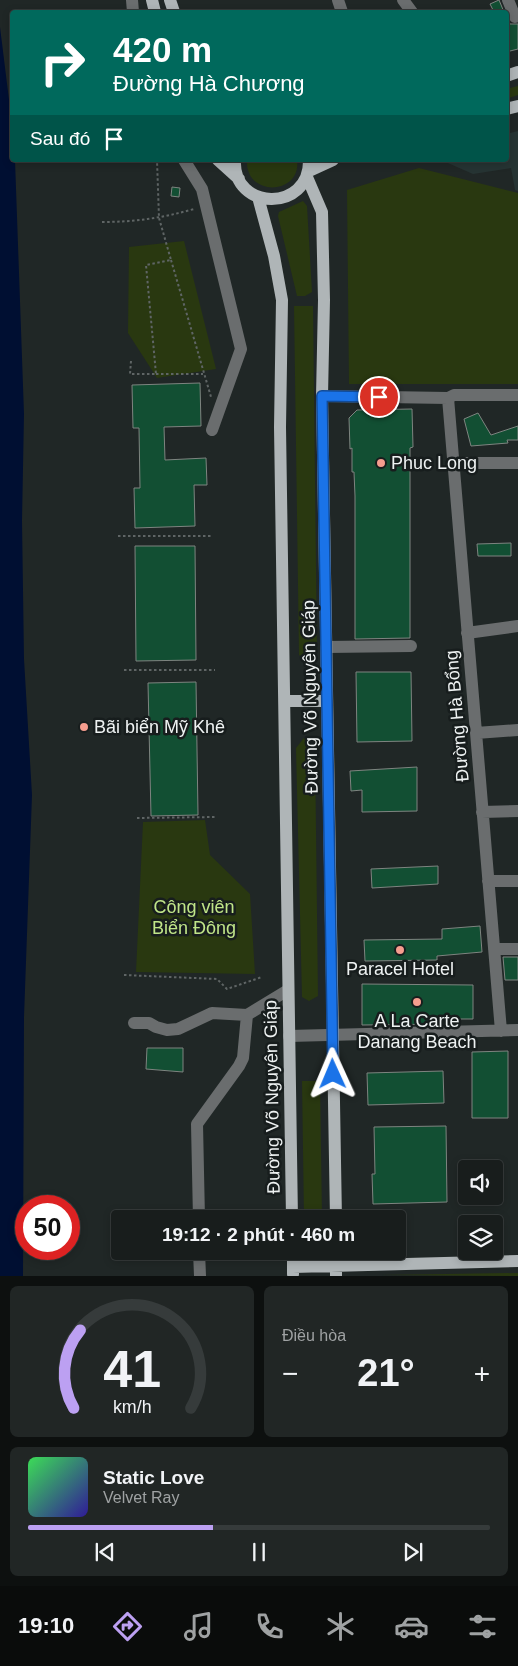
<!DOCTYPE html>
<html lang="vi">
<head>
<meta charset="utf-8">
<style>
	:root { --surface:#181d1c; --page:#212625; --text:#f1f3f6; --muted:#9fa2a3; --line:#363b3b; --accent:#bca0f2 }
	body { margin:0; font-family:Helvetica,sans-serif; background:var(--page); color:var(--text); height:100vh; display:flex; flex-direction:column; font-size:19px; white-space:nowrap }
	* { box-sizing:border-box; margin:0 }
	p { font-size:16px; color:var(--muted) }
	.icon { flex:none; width:28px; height:28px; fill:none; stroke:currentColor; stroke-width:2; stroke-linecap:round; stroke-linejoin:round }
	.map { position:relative; height:1276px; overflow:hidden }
	.drawer { display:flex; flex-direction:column; gap:10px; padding:10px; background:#0d100f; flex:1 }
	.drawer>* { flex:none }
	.guide { position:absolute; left:10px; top:10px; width:499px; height:152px; border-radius:5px; box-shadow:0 2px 8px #0003,0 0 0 1px var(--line); background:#00695c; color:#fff; overflow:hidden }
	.controls { position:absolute; left:458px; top:1160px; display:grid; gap:10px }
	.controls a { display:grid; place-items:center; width:45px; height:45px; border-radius:5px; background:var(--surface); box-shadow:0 2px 8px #0003,0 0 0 1px var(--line); font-size:25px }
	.speed { position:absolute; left:15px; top:1195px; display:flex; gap:10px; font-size:25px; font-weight:700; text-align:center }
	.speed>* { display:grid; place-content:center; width:65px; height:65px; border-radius:50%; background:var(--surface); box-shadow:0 2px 8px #0003,0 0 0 1px var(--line); line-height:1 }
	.speed .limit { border:8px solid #d22; background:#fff; color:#111 }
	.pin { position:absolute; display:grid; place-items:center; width:42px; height:42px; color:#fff; margin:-21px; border:2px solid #fff; border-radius:50%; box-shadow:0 1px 5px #0007 }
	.me { position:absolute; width:55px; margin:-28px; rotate:359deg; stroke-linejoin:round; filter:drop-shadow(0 0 4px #0008) }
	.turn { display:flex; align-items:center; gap:18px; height:105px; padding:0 20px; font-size:22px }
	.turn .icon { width:65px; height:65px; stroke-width:2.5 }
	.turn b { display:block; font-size:35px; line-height:42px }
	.then { display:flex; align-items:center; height:48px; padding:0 20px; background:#0003; gap:10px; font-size:19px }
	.big { font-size:38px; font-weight:700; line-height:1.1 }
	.drawer .widget { flex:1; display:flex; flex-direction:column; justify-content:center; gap:8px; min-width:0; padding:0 18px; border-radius:8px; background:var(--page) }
	.drawer .dial { align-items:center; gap:0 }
	.dial svg { height:130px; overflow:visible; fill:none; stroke:var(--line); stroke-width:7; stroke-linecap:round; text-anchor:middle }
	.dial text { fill:var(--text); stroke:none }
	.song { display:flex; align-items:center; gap:15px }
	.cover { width:60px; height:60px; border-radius:8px; background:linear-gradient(135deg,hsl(130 70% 55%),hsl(250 70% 35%)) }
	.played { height:5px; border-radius:2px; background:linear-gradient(90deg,var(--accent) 40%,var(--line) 40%) }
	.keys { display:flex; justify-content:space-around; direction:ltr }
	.heat { display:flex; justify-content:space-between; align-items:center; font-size:28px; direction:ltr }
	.drawer .tiles { flex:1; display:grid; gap:10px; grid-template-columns:1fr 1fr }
	.widget:last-child { grid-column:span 2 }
	.trip { position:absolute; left:111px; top:1210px; width:295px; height:50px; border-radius:5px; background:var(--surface); box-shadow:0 2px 8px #0003,0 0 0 1px var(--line); font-weight:700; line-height:50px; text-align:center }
	.dock { display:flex; height:80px; justify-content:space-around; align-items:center; background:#0a0c0b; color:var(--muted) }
	.dock .icon { width:35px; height:35px }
	.dock .active { color:var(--accent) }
	.dock b { font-size:22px; color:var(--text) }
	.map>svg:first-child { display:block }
</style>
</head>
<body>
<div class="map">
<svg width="518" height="1276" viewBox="0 0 518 1276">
	<rect width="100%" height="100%" fill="#202726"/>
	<path fill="#263433" d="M518 131V191L515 190 511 168 473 174 441 160H506V134Z"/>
	<path fill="#293810" d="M518 86V95L506 99V89Z
		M247 160H297C302 195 245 198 247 160Z
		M419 168 518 193V384H349L347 190Z
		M303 201 307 206 312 292 305 296H297L278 216 279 212Z
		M184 241 216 369 157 378 128 333 129 247Z
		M294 306H313L317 654 308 661 299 655Z
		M304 738 315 747 318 996 309 1001 302 997 296 748Z
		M205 820 210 855 250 894 255 974 136 972 143 822Z
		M302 1081H320L322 1218H304Z
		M518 1273V1276L381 1275Z"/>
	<path fill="#000f32" d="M0 27 12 124V160H15L24 414 22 521 24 659 32 795 24 1017 23 1276H0Z"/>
	<path fill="#124f33" stroke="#7e8480" d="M499 0 504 12H494L490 4Z
		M506 17 510 24H518V49L506 52Z
		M172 187 180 188 179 197 171 196Z
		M200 383 201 426 164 427 165 460 206 458 207 485H194L195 526 135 528 134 488H140L139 428H133L132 385Z
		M412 409 413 447 410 448V638L355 639V496L354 472H352V448L350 449 349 418 357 410Z
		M478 413 491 435 518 426V440H507L508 443 471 446 464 419Z
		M511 543V556H478L477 544Z
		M135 546H195L196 660 136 661Z
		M356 672H411L412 741 357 742Z
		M196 682 198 815 151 816 148 683Z
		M417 767V811L362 812V790L351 791 350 771Z
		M438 866V884L372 888 371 869Z
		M480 926 482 952 437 956V960L365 961 364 940 442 939V929Z
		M503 957H518V980H505Z
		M362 984 473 985V1019H446V1024L362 1025Z
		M147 1048H183V1072L146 1069Z
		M508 1051V1118H472V1052Z
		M443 1071 444 1103 368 1105 367 1073Z
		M446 1126 447 1202 373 1204 372 1174H375L374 1127Z"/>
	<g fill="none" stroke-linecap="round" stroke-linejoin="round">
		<path stroke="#5f6565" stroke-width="2" stroke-dasharray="2.5 2.5" stroke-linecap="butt" d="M102 222C135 222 162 218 194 209
			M171 260 211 397
			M131 361 130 374H156L146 265 171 260 159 218 157 160
			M156 374H203
			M118 536H213
			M124 670H215
			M137 818 216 817
			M124 975 217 979 227 989 262 977"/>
		<path stroke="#6a6d6e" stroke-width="12" d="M132 0 133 12
			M338 0 342 12
			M403 0 412 12
			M508 0 515 17
			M184 160 202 189 241 349 212 430
			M322 396 448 398 454 395H518
			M448 398 501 1031
			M453 463H518
			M467 633 518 626
			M326 647 411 646
			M476 733 518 730
			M482 812 518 811
			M488 881H518
			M494 949H518
			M134 1023H149L156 1027 167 1030 178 1029 212 1013 247 1015 288 990
			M289 1036 518 1030
			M199 1219 197 1124 239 1066 243 1058 247 1015
			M199 1251 200 1276"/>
		<path stroke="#afb5b7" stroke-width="12" d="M152 0 155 12
			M170 0 174 12
			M506 76 518 72
			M506 109 518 106
			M218 160 239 179
			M235 160C232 211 310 213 309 160
			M309 171 333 160
			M307 177 322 212 324 300 322 396 336 1219
			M258 197 274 256 282 300 280 427 292 1219
			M285 701H327
			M293 1251V1274
			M336 1251V1276
			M293 1267 518 1261"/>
	</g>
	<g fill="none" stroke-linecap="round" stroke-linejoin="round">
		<g stroke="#114b97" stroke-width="12">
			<path id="route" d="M333 1074 322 396 379 397"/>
		</g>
		<use href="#route" stroke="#1a73e8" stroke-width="9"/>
	</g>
	<g fill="#f59d8e" stroke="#171d1d" stroke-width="2">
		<circle cx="381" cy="463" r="5"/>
		<circle cx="84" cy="727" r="5"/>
		<circle cx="400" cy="950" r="5"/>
		<circle cx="417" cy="1002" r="5"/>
	</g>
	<g text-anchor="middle" stroke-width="5" stroke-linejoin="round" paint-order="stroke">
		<g font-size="18" fill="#eef2f2" stroke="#171d1d" text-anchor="start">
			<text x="391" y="469">Phuc Long</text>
			<text x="94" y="733">Bãi biển Mỹ Khê</text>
			<text x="400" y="975" text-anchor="middle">Paracel Hotel</text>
			<text x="417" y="1027" text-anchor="middle">A La Carte<tspan x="417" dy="21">Danang Beach</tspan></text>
		</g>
		<g font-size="18" fill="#eef2f2" stroke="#171d1d">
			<text transform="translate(310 697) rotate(-91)" y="6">Đường Võ Nguyên Giáp</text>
			<text transform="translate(457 716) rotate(-95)" y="6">Đường Hà Bổng</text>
			<text transform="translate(272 1097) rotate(-91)" y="6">Đường Võ Nguyên Giáp</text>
		</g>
		<g font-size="18" fill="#c0e588" stroke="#171d1d">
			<text x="194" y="913">Công viên<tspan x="194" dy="21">Biển Đông</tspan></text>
		</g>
	</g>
</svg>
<div class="controls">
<a><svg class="icon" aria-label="sound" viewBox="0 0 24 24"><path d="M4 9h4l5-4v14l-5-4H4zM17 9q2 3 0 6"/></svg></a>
<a><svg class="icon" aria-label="layers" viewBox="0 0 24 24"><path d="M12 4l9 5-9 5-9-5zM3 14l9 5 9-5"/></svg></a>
</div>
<div class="speed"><div class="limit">50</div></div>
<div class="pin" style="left:379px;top:397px;background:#d93025"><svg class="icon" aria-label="arrive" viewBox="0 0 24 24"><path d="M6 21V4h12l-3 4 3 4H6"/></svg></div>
<svg class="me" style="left:333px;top:1074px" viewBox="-20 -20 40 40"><path d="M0-17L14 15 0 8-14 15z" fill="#1a73e8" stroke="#fff" stroke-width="4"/></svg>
<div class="trip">19:12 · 2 phút · 460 m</div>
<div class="guide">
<div class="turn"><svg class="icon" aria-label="right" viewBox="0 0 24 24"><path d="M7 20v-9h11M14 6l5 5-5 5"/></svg><div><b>420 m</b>Đường Hà Chương</div></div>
<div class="then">Sau đó<svg class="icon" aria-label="arrive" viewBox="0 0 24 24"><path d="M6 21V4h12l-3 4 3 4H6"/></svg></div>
</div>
</div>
<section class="drawer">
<div class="tiles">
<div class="widget dial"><svg viewBox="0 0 100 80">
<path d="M14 69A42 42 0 1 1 86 69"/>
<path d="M14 69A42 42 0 0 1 18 21" stroke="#bca0f2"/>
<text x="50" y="56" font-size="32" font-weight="700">41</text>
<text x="50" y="72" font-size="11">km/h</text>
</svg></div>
<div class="widget"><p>Điều hòa</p>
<div class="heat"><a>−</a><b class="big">21°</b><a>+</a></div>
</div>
<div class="widget">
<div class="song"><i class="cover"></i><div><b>Static Love</b><p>Velvet Ray</p></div></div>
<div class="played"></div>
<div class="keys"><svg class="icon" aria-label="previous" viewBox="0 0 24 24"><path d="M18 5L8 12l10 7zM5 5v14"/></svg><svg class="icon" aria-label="pause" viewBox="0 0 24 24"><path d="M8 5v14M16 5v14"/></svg><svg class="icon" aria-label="next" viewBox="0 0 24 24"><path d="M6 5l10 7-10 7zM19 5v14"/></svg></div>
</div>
</div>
</section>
<nav class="dock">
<b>19:10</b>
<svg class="icon active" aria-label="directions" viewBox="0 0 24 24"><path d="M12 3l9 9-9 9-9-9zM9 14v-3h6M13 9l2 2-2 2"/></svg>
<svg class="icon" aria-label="music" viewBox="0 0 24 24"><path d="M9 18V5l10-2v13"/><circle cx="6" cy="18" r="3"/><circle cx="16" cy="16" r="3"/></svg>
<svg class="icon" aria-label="phone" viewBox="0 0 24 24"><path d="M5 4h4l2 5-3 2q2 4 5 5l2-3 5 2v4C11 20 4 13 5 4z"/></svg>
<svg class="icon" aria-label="climate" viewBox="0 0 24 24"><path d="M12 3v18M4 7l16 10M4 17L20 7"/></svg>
<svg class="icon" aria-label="car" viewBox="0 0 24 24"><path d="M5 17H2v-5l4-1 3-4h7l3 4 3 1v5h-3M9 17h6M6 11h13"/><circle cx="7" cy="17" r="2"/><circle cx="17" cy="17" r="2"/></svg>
<svg class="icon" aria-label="filters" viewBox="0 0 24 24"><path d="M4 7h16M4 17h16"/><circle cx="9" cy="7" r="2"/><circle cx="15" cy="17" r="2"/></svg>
</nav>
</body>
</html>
